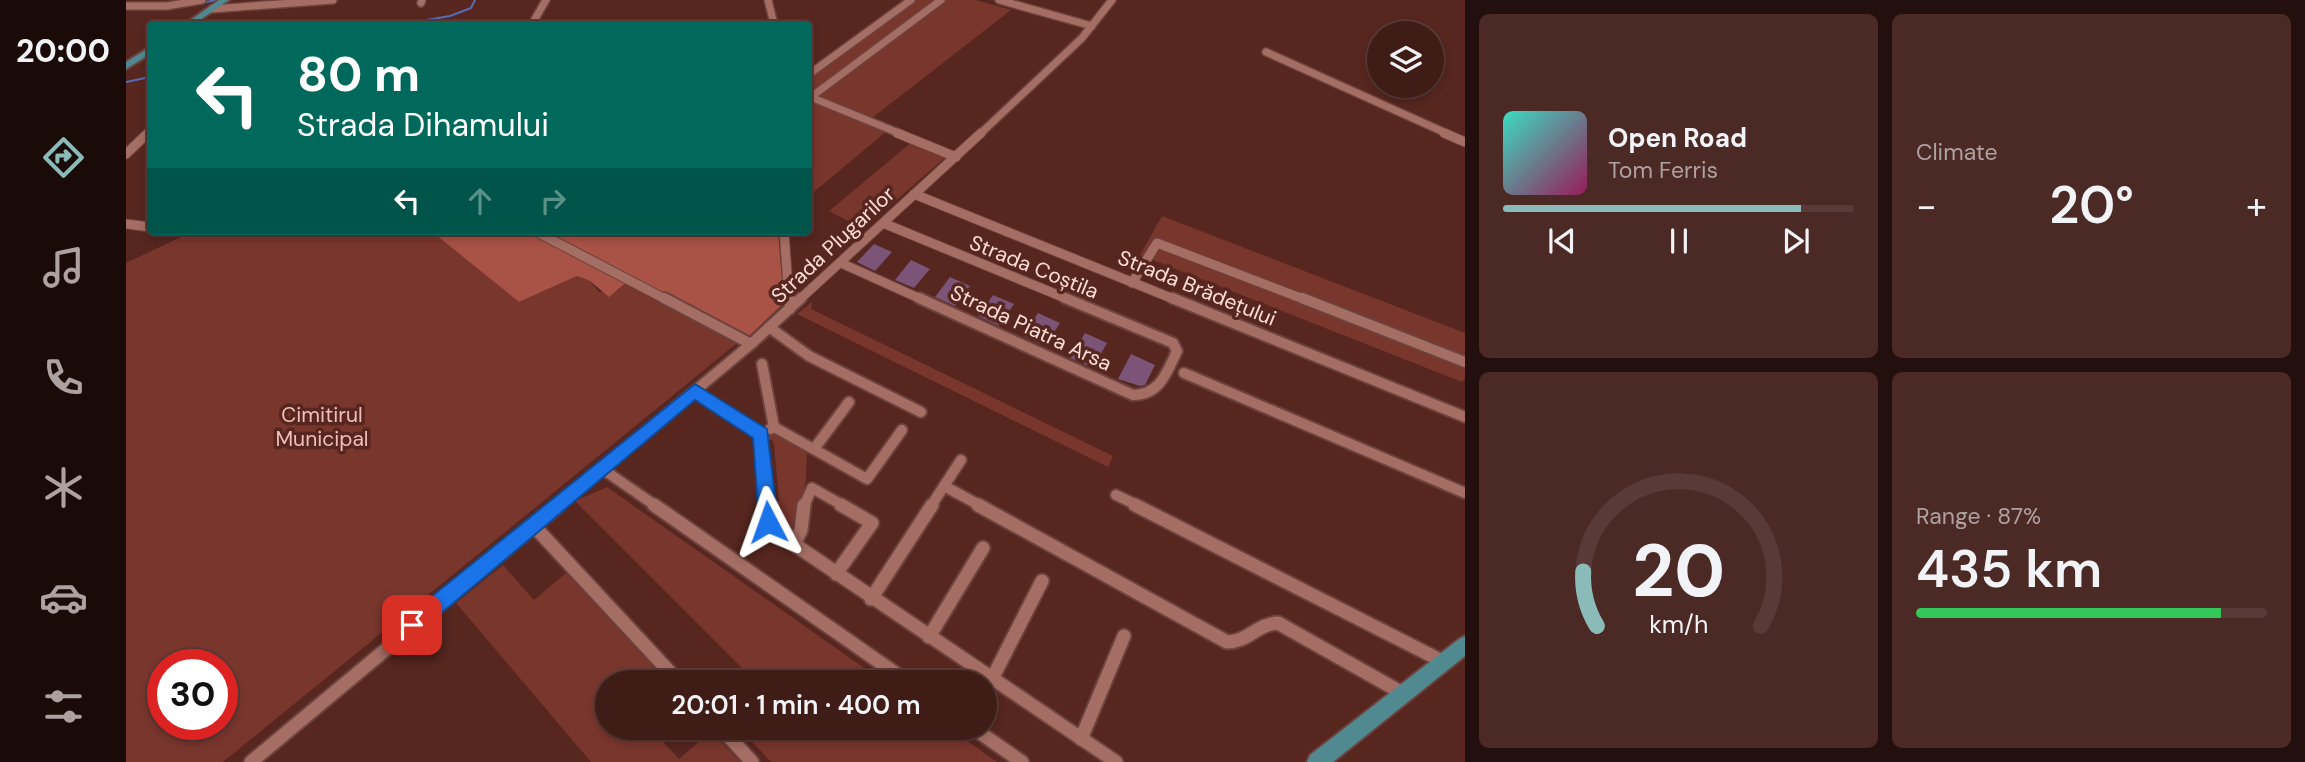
<!DOCTYPE html>
<html lang="en">
<head>
<meta charset="utf-8">
<style>
	:root { --surface:#401c17; --page:#4b2924; --text:#f1f3f6; --muted:#aea1a1; --line:#593a36; --accent:#8bbbb9 }
	body { margin:0; font-family:"DM Sans",sans-serif; background:var(--page); color:var(--text); height:100vh; display:flex; flex-direction:column; font-size:26px; white-space:nowrap }
	* { box-sizing:border-box; margin:0 }
	p { font-size:23px; color:var(--muted) }
	.icon { flex:none; width:38px; height:38px; fill:none; stroke:currentColor; stroke-width:2; stroke-linecap:round; stroke-linejoin:round }
	.map { position:relative; flex:1; overflow:hidden }
	.sheet { display:flex; flex-direction:column; gap:14px; padding:14px; background:#230f0d; width:840px }
	.sheet>* { flex:none }
	.banner { position:absolute; left:21px; top:21px; width:665px; height:214px; border-radius:7px; box-shadow:0 4px 10px #0003,0 0 0 2px var(--line); background:#00695c; color:#fff; overflow:hidden }
	.tools { position:absolute; left:1241px; top:21px; display:grid; gap:14px }
	.tools a { display:grid; place-items:center; width:77px; height:77px; border-radius:50%; background:var(--surface); box-shadow:0 4px 10px #0003,0 0 0 2px var(--line); font-size:35px }
	.speed { position:absolute; left:21px; top:649px; display:flex; gap:14px; font-size:35px; font-weight:700; text-align:center }
	.speed>* { display:grid; place-content:center; width:91px; height:91px; border-radius:50%; background:var(--surface); box-shadow:0 4px 10px #0003,0 0 0 2px var(--line); line-height:1 }
	.speed .limit { border:10px solid #d22; background:#fff; color:#111 }
	.pin { position:absolute; display:grid; place-items:center; width:60px; height:60px; color:#fff; margin:-30px; border-radius:14px; box-shadow:0 4px 10px #0006 }
	.me { position:absolute; width:77px; margin:-38px; rotate:356deg; stroke-linejoin:round; filter:drop-shadow(0 0 5px #0008) }
	.turn { display:flex; align-items:center; gap:24px; height:147px; padding:0 35px; font-size:32px }
	.turn .icon { width:91px; height:91px; stroke-width:2.5 }
	.turn b { display:block; font-size:49px; line-height:60px }
	.lanes { display:flex; align-items:center; height:66px; padding:0 35px; background:#0003; justify-content:center; gap:35px; direction:ltr }
	.lanes .off { opacity:.35 }
	.big { font-size:52px; font-weight:600; line-height:1.1 }
	.sheet .widget { flex:1; display:flex; flex-direction:column; justify-content:center; gap:10px; min-width:0; padding:0 24px; border-radius:10px; background:var(--page) }
	.sheet .dial { align-items:center; gap:0 }
	.dial svg { height:182px; overflow:visible; fill:none; stroke:var(--line); stroke-width:7; stroke-linecap:round; text-anchor:middle }
	.dial text { fill:var(--text); stroke:none }
	.song { display:flex; align-items:center; gap:21px }
	.cover { width:84px; height:84px; border-radius:10px; background:linear-gradient(135deg,hsl(170 70% 55%),hsl(330 70% 35%)) }
	.played { height:7px; border-radius:4px; background:linear-gradient(90deg,var(--accent) 85%,var(--line) 85%) }
	.keys { display:flex; justify-content:space-around; direction:ltr }
	.heat { display:flex; justify-content:space-between; align-items:center; font-size:38px; direction:ltr }
	.charge { height:10px; border-radius:5px; background:linear-gradient(90deg,#34c759 87%,var(--line) 0) }
	.sheet .tiles { flex:1; display:grid; gap:14px; grid-template-columns:repeat(2,1fr) }
	.trip { position:absolute; left:469px; top:670px; width:402px; height:70px; border-radius:35px; background:var(--surface); box-shadow:0 4px 10px #0003,0 0 0 2px var(--line); font-weight:600; line-height:70px; text-align:center }
	main { display:flex; flex:1; min-height:0 }
	.tabs { display:flex; flex-direction:column; width:126px; justify-content:space-around; align-items:center; background:#1a0b09; color:var(--muted) }
	.tabs .icon { width:49px; height:49px }
	.tabs .current { color:var(--accent) }
	.tabs b { font-size:32px; color:var(--text) }
	.map>svg:first-child { display:block }
</style>
</head>
<body>
<main>
<nav class="tabs">
<b>20:00</b>
<svg class="icon current" aria-label="directions" viewBox="0 0 24 24"><path d="M12 3l9 9-9 9-9-9zM9 14v-3h6M13 9l2 2-2 2"/></svg>
<svg class="icon" aria-label="music" viewBox="0 0 24 24"><path d="M9 18V5l10-2v13"/><circle cx="6" cy="18" r="3"/><circle cx="16" cy="16" r="3"/></svg>
<svg class="icon" aria-label="phone" viewBox="0 0 24 24"><path d="M5 4h4l2 5-3 2q2 4 5 5l2-3 5 2v4C11 20 4 13 5 4z"/></svg>
<svg class="icon" aria-label="climate" viewBox="0 0 24 24"><path d="M12 3v18M4 7l16 10M4 17L20 7"/></svg>
<svg class="icon" aria-label="car" viewBox="0 0 24 24"><path d="M5 17H2v-5l4-1 3-4h7l3 4 3 1v5h-3M9 17h6M6 11h13"/><circle cx="7" cy="17" r="2"/><circle cx="17" cy="17" r="2"/></svg>
<svg class="icon" aria-label="filters" viewBox="0 0 24 24"><path d="M4 7h16M4 17h16"/><circle cx="9" cy="7" r="2"/><circle cx="15" cy="17" r="2"/></svg>
</nav>
<div class="map">
<svg width="1339" height="762" viewBox="0 0 1339 762">
	<rect width="100%" height="100%" fill="#56261f"/>
	<path fill="#79362d" fill-rule="evenodd" d="M789 0H850L885 10 746 118 683 95 682 77Z
		M683 99 761 131 683 196Z
		M787 141 821 156 737 229 703 211Z
		M1036 216 1339 333V378L1336 382 1014 255Z
		M68 231H305L393 302 451 276 464 281 473 292 492 291 500 283 610 344 97 762H0V263ZM37 665H96V724H37Z
		M686 302 685 309 987 456 982 467 671 314Z
		M646 434 658 436 681 450 680 479 670 539 645 522 644 502 653 501 648 444 646 440H639Z
		M481 487 758 682H620L624 676 449 501Z
		M377 565 408 600 440 573 542 682H481V728H524L553 759 585 731 614 762H465L330 603Z
		M613 728H823L871 762H645Z"/>
	<path fill="#a95246" d="M305 231H405L500 283 483 297 464 281 451 276 393 302Z
		M420 231H652L658 303 622 337Z"/>
	<g fill="none" stroke-linecap="round" stroke-linejoin="round">
		<path stroke="#566cb4" stroke-width="2" d="M76 3 89 0
			M0 10 42 9
			M277 24 324 16 345 8 349 0
			M0 82 24 77"/>
	</g>
	<path fill="#7b5477" d="M748 244 766 252 749 271 731 262Z
		M785 260 804 269 788 288 769 280Z
		M824 277 844 286 829 306 809 297Z
		M867 295 888 304 873 326 852 316Z
		M912 313 934 323 919 346 897 336Z
		M959 333 981 343 967 368 944 358Z
		M1005 354 1029 365 1019 385 1014 386 992 379Z"/>
	<g fill="none" stroke-linecap="round" stroke-linejoin="round">
		<g stroke="#6c423d" stroke-width="10">
			<path id="minor-far3" d="M642 0 648 24
				M873 0 966 26
				M295 3 296 0
				M0 6H41L76 0
				M86 9 207 0
				M406 24 420 0
				M1140 52 1322 134
				M682 75 785 0
				M682 96 775 134
				M685 97 815 0
				M21 134 24 131
				M854 134 956 38 986 0"/>
		</g>
		<g stroke="#6c423d" stroke-width="11">
			<path id="minor-far2" d="M771 133 830 157
				M1318 133 1339 142
				M0 154 22 133
				M788 194 1050 300
				M757 223 944 300
				M0 224 24 227
				M409 231 541 300
				M658 231 663 300
				M715 263 797 300
				M1006 283 1031 243 1180 300
				M673 300 855 133"/>
		</g>
		<g stroke="#6c423d" stroke-width="14">
			<path id="minor-far1" d="M538 298 625 344
				M663 298 664 309
				M793 298 1007 395C1034 395 1041 372 1051 351L1047 343 939 298
				M1046 298 1339 417
				M1176 298 1339 362
				M643 327 683 356 795 412
				M636 364 648 427 644 429
				M1058 373 1339 493
				M569 391 635 434 641 506
				M648 427 741 479 776 430
				M688 449 723 402
				M475 468 530 506
				M818 486 855 506
				M990 495 1013 506
				M431 506 625 344 675 298
				M678 506 686 488 718 506
				M805 506 835 460"/>
		</g>
		<g stroke="#6c423d" stroke-width="17">
			<path id="minor" d="M528 505 782 682
				M641 505 642 522 647 530 990 762
				M852 505 1101 642C1122 642 1131 624 1152 623L1278 694
				M1009 505 1318 662
				M407 525 553 682
				M668 544 675 530 678 505
				M710 574 746 523 715 505
				M745 599 806 505
				M803 637 857 548
				M866 679 916 581
				M595 728 626 762
				M847 728 896 762
				M955 739 998 636
				M125 762 433 505"/>
		</g>
		<g stroke="#6c423d" stroke-width="4">
			<path id="major" d="M93 0H103L68 24H59Z
				M24 47V54L0 69V62Z
				M1339 636V656L1207 762H1181L1184 755 1333 639Z"/>
		</g>
		<use href="#minor-far3" stroke="#a56e64" stroke-width="7"/>
		<use href="#minor-far2" stroke="#a56e64" stroke-width="9"/>
		<use href="#minor-far1" stroke="#a56e64" stroke-width="10"/>
		<use href="#minor" stroke="#a56e64" stroke-width="13"/>
		<use href="#major" fill="#508a90" fill-rule="evenodd"/>
	</g>
	<path fill="#1a73e8" stroke="#114b97" stroke-width="2" d="M569 384 641 429 652 522 649 528 642 531 636 528 633 522 627 438 569 400 293 632 286 635 279 632 276 625 279 618Z"/>
	<g text-anchor="middle" stroke-width="7" stroke-linejoin="round" paint-order="stroke">
		<g font-size="21" fill="#fcdcd6" stroke="#56261f">
			<text transform="translate(707 245) rotate(-43)" y="7">Strada Plugarilor</text>
			<text transform="translate(908 267) rotate(22)" y="7">Strada Coștila</text>
			<text transform="translate(1071 288) rotate(22)" y="7">Strada Brădețului</text>
			<text transform="translate(905 328) rotate(25)" y="7">Strada Piatra Arsa</text>
		</g>
		<g font-size="21" fill="#f0beb6" stroke="#56261f">
			<text x="196" y="422">Cimitirul<tspan x="196" dy="24">Municipal</tspan></text>
		</g>
	</g>
</svg>
<div class="tools">
<a><svg class="icon" aria-label="layers" viewBox="0 0 24 24"><path d="M12 4l9 5-9 5-9-5zM3 14l9 5 9-5"/></svg></a>
</div>
<div class="speed"><div class="limit">30</div></div>
<div class="pin" style="left:286px;top:625px;background:#d93025"><svg class="icon" aria-label="arrive" viewBox="0 0 24 24"><path d="M6 21V4h12l-3 4 3 4H6"/></svg></div>
<svg class="me" style="left:642px;top:522px" viewBox="-20 -20 40 40"><path d="M0-17L14 15 0 8-14 15z" fill="#1a73e8" stroke="#fff" stroke-width="4"/></svg>
<div class="trip">20:01 · 1 min · 400 m</div>
<div class="banner">
<div class="turn"><svg class="icon" aria-label="left" viewBox="0 0 24 24"><path d="M17 20v-9H6M10 6l-5 5 5 5"/></svg><div><b>80 m</b>Strada Dihamului</div></div>
<div class="lanes"><svg class="icon" aria-label="left" viewBox="0 0 24 24"><path d="M17 20v-9H6M10 6l-5 5 5 5"/></svg><svg class="icon off" aria-label="ahead" viewBox="0 0 24 24"><path d="M12 20V5M6 11l6-6 6 6"/></svg><svg class="icon off" aria-label="right" viewBox="0 0 24 24"><path d="M7 20v-9h11M14 6l5 5-5 5"/></svg></div>
</div>
</div>
<section class="sheet">
<div class="tiles">
<div class="widget">
<div class="song"><i class="cover"></i><div><b>Open Road</b><p>Tom Ferris</p></div></div>
<div class="played"></div>
<div class="keys"><svg class="icon" aria-label="previous" viewBox="0 0 24 24"><path d="M18 5L8 12l10 7zM5 5v14"/></svg><svg class="icon" aria-label="pause" viewBox="0 0 24 24"><path d="M8 5v14M16 5v14"/></svg><svg class="icon" aria-label="next" viewBox="0 0 24 24"><path d="M6 5l10 7-10 7zM19 5v14"/></svg></div>
</div>
<div class="widget"><p>Climate</p>
<div class="heat"><a>−</a><b class="big">20°</b><a>+</a></div>
</div>
<div class="widget dial"><svg viewBox="0 0 100 80">
<path d="M14 69A42 42 0 1 1 86 69"/>
<path d="M14 69A42 42 0 0 1 8 45" stroke="#8bbbb9"/>
<text x="50" y="56" font-size="32" font-weight="700">20</text>
<text x="50" y="72" font-size="11">km/h</text>
</svg></div>
<div class="widget"><p>Range · 87%</p><b class="big">435 km</b><div class="charge"></div></div>
</div>
</section>
</main>
</body>
</html>
